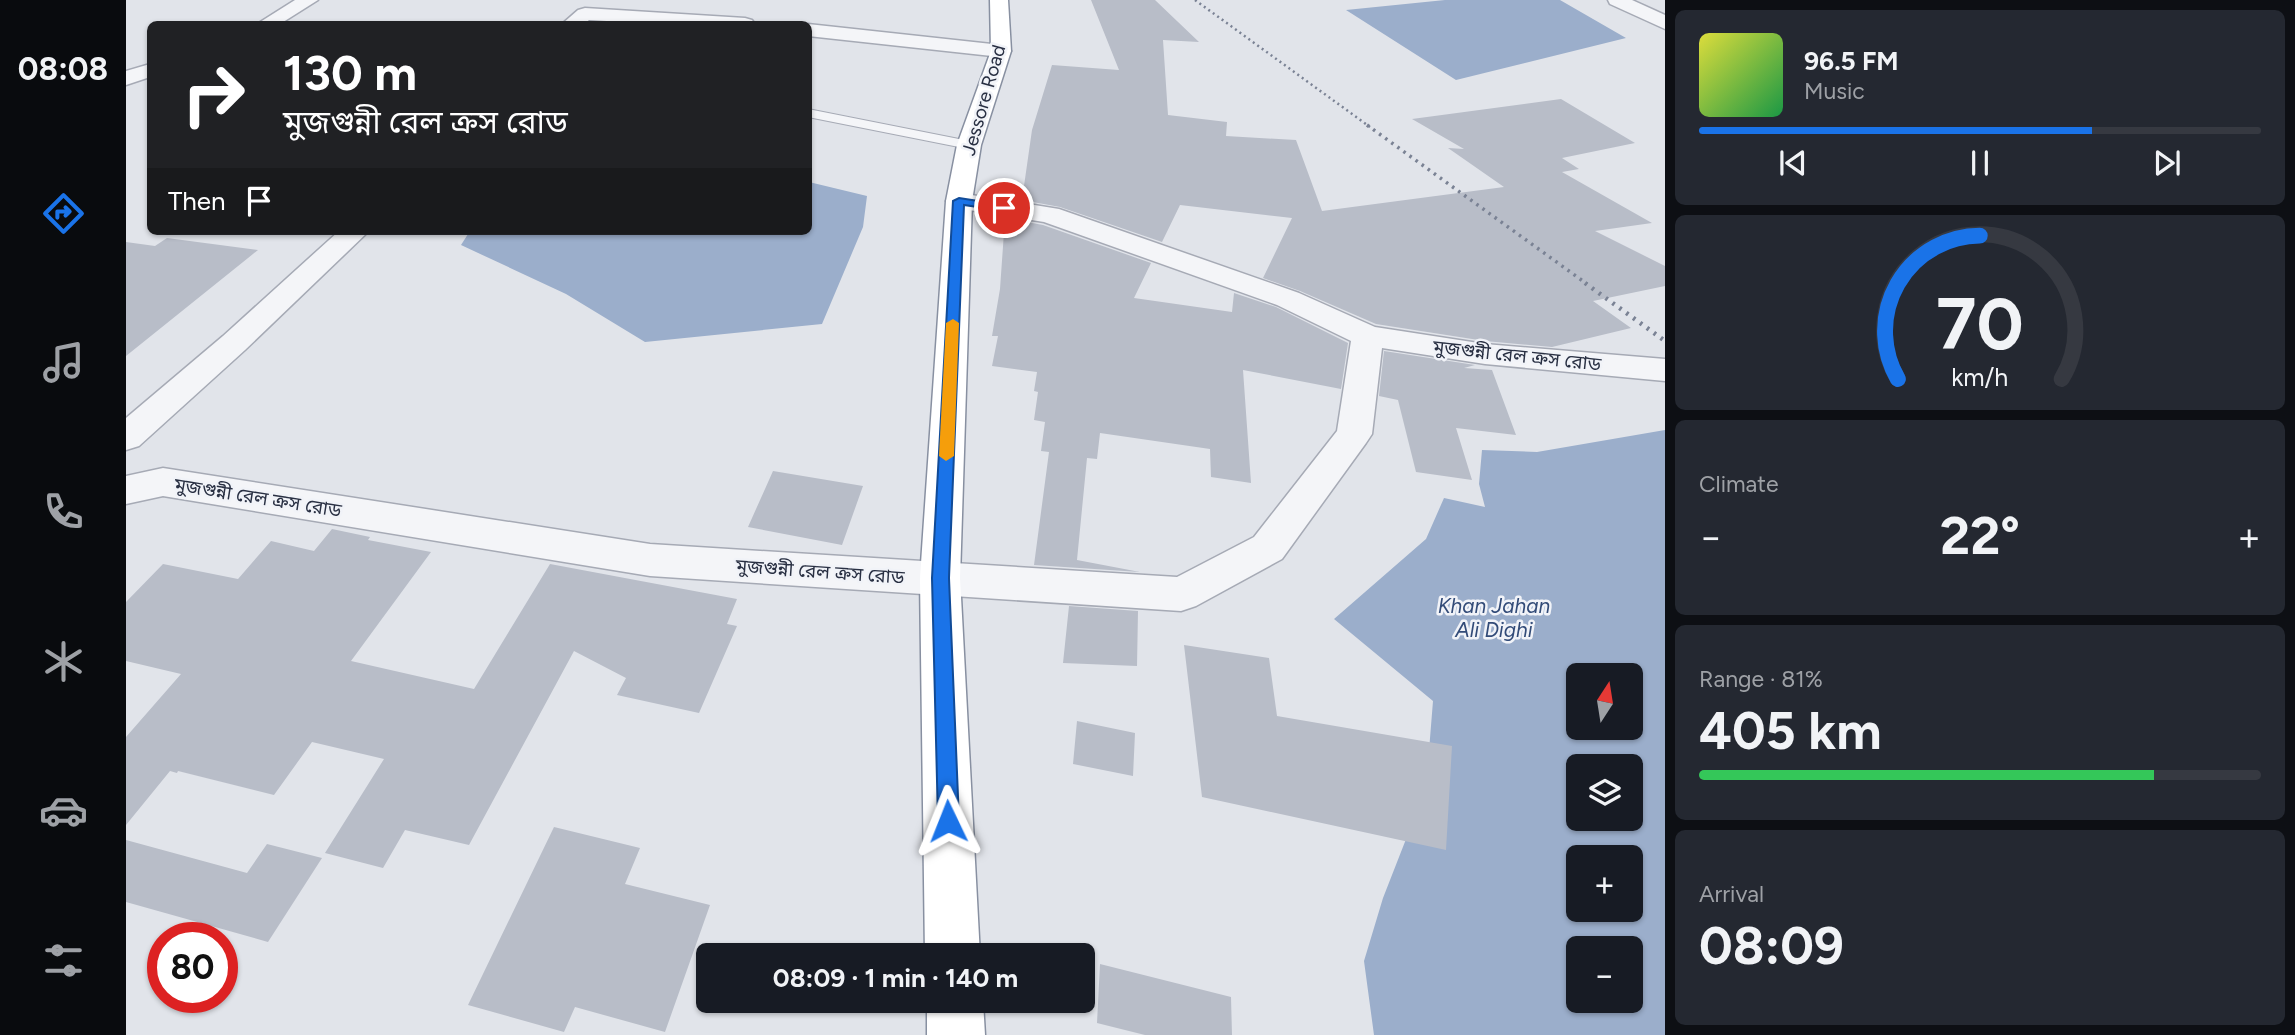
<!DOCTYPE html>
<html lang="en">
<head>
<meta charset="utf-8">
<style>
	:root { --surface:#171b24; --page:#242831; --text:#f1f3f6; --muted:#9ea1a6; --line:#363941; --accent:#1a73e8 }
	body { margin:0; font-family:Figtree,"Noto Sans Bengali",sans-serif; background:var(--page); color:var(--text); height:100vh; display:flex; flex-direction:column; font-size:26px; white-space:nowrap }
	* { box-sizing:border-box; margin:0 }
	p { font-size:23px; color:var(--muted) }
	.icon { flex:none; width:38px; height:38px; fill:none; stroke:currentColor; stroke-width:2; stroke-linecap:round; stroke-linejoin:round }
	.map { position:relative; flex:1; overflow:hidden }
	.drawer { display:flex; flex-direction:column; gap:10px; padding:10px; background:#0d0f14; width:630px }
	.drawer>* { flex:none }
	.top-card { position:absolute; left:21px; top:21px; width:665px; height:214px; border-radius:10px; box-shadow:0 2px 5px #0004; background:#202124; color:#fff; overflow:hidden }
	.needle { width:46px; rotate:12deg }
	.tools { position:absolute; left:1440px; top:663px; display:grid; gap:14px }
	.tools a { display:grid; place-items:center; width:77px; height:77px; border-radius:10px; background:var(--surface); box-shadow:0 2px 5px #0004; font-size:35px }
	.speed { position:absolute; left:21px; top:922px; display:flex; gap:14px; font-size:35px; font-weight:700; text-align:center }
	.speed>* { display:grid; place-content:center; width:91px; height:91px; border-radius:50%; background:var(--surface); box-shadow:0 2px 5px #0004; line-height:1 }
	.speed .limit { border:10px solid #d22; background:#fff; color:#111 }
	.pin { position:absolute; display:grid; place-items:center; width:60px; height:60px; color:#fff; margin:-30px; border:4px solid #fff; border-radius:50%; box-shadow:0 2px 7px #0007 }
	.me { position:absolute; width:77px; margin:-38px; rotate:358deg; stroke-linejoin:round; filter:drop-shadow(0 0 5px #0008) }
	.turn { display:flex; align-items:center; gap:24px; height:147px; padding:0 21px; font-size:32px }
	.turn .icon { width:91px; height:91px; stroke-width:2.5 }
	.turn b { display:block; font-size:49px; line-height:60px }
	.then { display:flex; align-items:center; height:66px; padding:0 21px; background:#0003; gap:14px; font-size:26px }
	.big { font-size:52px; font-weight:700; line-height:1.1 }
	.drawer .tile { flex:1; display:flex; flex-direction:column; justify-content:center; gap:10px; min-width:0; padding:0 24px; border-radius:10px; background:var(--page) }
	.drawer .dial { align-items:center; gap:0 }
	.dial svg { height:182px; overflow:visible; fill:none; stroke:var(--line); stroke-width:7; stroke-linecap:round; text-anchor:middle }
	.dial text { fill:var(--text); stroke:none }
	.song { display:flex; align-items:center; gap:21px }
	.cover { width:84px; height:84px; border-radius:10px; background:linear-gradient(135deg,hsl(60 70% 55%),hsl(140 70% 35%)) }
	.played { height:7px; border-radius:4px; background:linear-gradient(90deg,var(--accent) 70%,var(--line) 70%) }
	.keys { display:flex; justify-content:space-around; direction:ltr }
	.heat { display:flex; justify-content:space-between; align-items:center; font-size:38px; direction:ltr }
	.charge { height:10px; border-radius:5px; background:linear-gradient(90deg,#34c759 81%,var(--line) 0) }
	.trip { position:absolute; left:570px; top:943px; width:399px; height:70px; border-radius:10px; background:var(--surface); box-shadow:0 2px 5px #0004; font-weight:700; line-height:70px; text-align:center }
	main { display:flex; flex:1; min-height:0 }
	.tabs { display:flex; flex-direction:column; width:126px; justify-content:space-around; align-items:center; background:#090b0e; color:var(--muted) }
	.tabs .icon { width:49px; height:49px }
	.tabs .selected { color:var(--accent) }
	.tabs b { font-size:32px; color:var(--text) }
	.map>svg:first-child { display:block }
</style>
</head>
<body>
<main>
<nav class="tabs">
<b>08:08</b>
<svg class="icon selected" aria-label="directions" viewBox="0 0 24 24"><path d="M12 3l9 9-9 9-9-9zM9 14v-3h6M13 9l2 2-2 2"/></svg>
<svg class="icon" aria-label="music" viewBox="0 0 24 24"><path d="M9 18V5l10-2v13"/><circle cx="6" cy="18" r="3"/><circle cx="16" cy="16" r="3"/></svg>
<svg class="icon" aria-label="phone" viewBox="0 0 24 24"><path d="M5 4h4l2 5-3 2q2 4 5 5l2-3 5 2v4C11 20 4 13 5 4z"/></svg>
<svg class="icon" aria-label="climate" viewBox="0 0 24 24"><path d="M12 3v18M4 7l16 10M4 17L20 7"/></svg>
<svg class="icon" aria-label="car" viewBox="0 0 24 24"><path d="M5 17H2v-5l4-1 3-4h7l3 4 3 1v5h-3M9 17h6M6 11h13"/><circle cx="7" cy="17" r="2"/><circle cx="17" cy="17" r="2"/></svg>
<svg class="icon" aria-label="filters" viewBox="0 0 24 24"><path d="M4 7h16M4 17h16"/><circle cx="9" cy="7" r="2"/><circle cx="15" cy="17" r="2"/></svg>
</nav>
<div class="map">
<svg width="1539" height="1035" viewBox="0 0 1539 1035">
	<rect width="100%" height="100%" fill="#e1e4ea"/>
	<path fill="#9baecb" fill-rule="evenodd" d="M1319 0H1434L1500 38 1330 80 1220 10Z
		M683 182 741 196 737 227 696 324 519 342 440 294 335 245 344 231H682Z
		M1539 430V1035H1248L1238 961 1257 898 1300 788 1307 701 1208 619 1300 539 1318 498 1359 507 1353 484 1356 450 1411 452ZM1452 676H1505V728H1452ZM1452 766H1505V819H1452ZM1452 858H1505V910H1452ZM1452 948H1505V1001H1452Z"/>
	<path fill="#b8bdc8" d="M965 0H1029L1073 42 1037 40 1042 115 1101 122 1100 136 1170 140 1196 211 1378 187 1322 148 1338 149 1286 119 1435 99 1509 143 1436 158 1453 169 1436 172 1526 223 1469 231 1539 266V286L1467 301 1505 328 1426 347 1359 341 1250 324 1174 291 1137 278 1166 218 1054 205 1036 242 934 207 896 200 906 130 926 65 993 70Z
		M879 218 917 225 1025 263 1008 298 1106 312 1108 293 1150 307 1222 343 1215 389 1117 370 1125 483 1085 477 1084 449 974 433 971 459 961 458 951 560 1014 572 908 565 923 452 915 451 919 422 908 420 912 392 908 391 911 372 866 366 872 336H866L874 289Z
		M41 238 132 250 0 356V242L29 246Z
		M1258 351 1349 365 1338 368 1366 370 1390 435 1330 428 1346 480 1290 472 1272 400 1253 396Z
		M647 471 737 486 716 545 622 527Z
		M206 529 244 537 242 540 305 552 225 661 348 689 424 564 611 599 601 624 611 626 573 713 491 695 500 678 448 651 343 845 279 830 257 868 199 853 258 759 186 742 148 795 52 771 51 773 44 771 0 825V737L55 674 0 661V602L37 564 112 579 145 541 188 551Z
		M943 606 1012 611 1011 666 937 663Z
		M1058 645 1143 658 1151 716 1326 746 1320 850 1076 797Z
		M951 721 1009 733 1007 776 947 764Z
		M428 827 514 848 499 884 584 905 539 1032 449 1007 438 1032 342 1005Z
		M0 840 121 873 141 844 196 858 142 942 0 902Z
		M974 964 1105 997 1106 1035H1019L971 1023Z"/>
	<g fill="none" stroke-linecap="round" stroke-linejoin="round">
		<g stroke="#a6aab5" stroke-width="2">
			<path id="service" d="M682 109 843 141 850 145 843 149 682 117Z"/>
		</g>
		<g stroke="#a6aab5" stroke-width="3">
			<path id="minor" d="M169 0H192L154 24H131Z
				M459 8 619 18 626 20 629 24H533L463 20 458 24H436L452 10Z
				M680 24H682L875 45 882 47 885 51 882 55 875 57 682 36V24Z
				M24 64V77L0 85V71Z
				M833 193 933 209 1173 293 1249 327 1359 344 1539 359V381L1359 364 1256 348 1246 434 1240 443 1156 559 1070 606 1055 611 524 576 37 496 0 504V476L37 468 524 544 1051 577 1128 537 1211 431 1225 341 1151 305 918 222 824 207 820 201 824 195Z
				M213 231H243L119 350 13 446 0 450V418L97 336Z"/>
		</g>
		<g stroke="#a6aab5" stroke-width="3">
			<path id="tertiary" d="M1482 0H1506L1539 15V29L1484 4Z"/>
		</g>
		<g stroke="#8890a1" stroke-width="3">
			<path id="trunk" d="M864 0H882L885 51 855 145 846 201 834 578 854 956H799L794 578 820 201 831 145 865 51Z
				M801 1001H857L859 1035H801Z"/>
		</g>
		<use href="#service" fill="#f4f5f8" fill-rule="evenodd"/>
		<use href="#minor" fill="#f4f5f8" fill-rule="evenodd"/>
		<use href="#tertiary" fill="#f4f5f8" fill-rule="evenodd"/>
		<use href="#trunk" fill="#fff" fill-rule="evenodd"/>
		<path stroke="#7a8294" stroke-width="2.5" stroke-dasharray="2 3.5" stroke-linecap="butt" d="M1069 0 1244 127"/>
		<path stroke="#7a8294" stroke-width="3.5" stroke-dasharray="2.5 5" stroke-linecap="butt" d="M1241 125 1461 284"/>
		<path stroke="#7a8294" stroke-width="4.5" stroke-dasharray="2.5 6" stroke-linecap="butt" d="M1459 283 1539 341"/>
	</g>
	<path fill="#1a73e8" stroke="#114b97" stroke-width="2" d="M833 198 878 205 883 208 878 211 838 205 823 578 833 821 830 828 822 831 815 828 812 821 806 578 827 201Z"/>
	<path fill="#f59e0b" d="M827 319 833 323 828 456 820 461 813 456 820 323Z"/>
	<g text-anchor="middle" stroke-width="5" stroke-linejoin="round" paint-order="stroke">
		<g font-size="19" fill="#293043" stroke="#f1f3f8">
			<text transform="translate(857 100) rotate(-74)" y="7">Jessore Road</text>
			<text transform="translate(1391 355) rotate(6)" y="7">মুজগুন্নী রেল ক্রস রোড</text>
			<text transform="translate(132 497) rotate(9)" y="7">মুজগুন্নী রেল ক্রস রোড</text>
			<text transform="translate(694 571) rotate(4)" y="7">মুজগুন্নী রেল ক্রস রোড</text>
		</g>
		<g font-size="21" font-style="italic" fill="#324b78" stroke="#f1f3f8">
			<text x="1368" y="613">Khan Jahan<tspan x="1368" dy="24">Ali Dighi</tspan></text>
		</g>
	</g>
</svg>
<div class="tools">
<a><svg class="needle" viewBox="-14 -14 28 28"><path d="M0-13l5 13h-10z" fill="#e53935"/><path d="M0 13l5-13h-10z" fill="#9ea1a6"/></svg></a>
<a><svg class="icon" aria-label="layers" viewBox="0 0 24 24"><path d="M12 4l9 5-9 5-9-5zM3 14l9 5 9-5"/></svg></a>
<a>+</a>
<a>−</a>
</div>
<div class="speed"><div class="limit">80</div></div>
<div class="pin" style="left:878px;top:208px;background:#d93025"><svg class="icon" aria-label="arrive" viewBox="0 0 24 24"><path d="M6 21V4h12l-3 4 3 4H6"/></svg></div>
<svg class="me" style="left:822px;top:821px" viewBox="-20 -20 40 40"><path d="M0-17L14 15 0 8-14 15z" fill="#1a73e8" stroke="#fff" stroke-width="4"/></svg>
<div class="trip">08:09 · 1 min · 140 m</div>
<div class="top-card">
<div class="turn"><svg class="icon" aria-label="right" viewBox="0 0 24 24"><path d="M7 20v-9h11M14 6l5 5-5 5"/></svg><div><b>130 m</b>মুজগুন্নী রেল ক্রস রোড</div></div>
<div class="then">Then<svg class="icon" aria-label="arrive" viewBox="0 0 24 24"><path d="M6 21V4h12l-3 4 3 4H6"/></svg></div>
</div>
</div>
<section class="drawer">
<div class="tile">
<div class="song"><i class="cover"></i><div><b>96.5 FM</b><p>Music</p></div></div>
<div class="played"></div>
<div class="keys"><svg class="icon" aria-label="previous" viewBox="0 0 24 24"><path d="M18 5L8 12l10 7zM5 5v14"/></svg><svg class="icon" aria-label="pause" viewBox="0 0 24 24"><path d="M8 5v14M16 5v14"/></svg><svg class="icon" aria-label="next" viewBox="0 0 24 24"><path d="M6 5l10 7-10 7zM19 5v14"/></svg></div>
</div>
<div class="tile dial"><svg viewBox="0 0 100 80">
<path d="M14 69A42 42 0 1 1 86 69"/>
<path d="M14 69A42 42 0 0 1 50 6" stroke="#1a73e8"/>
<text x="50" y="56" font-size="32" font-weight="700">70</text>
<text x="50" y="72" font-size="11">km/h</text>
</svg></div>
<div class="tile"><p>Climate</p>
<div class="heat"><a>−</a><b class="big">22°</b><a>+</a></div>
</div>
<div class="tile"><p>Range · 81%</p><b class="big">405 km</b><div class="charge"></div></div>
<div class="tile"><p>Arrival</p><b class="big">08:09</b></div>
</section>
</main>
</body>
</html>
